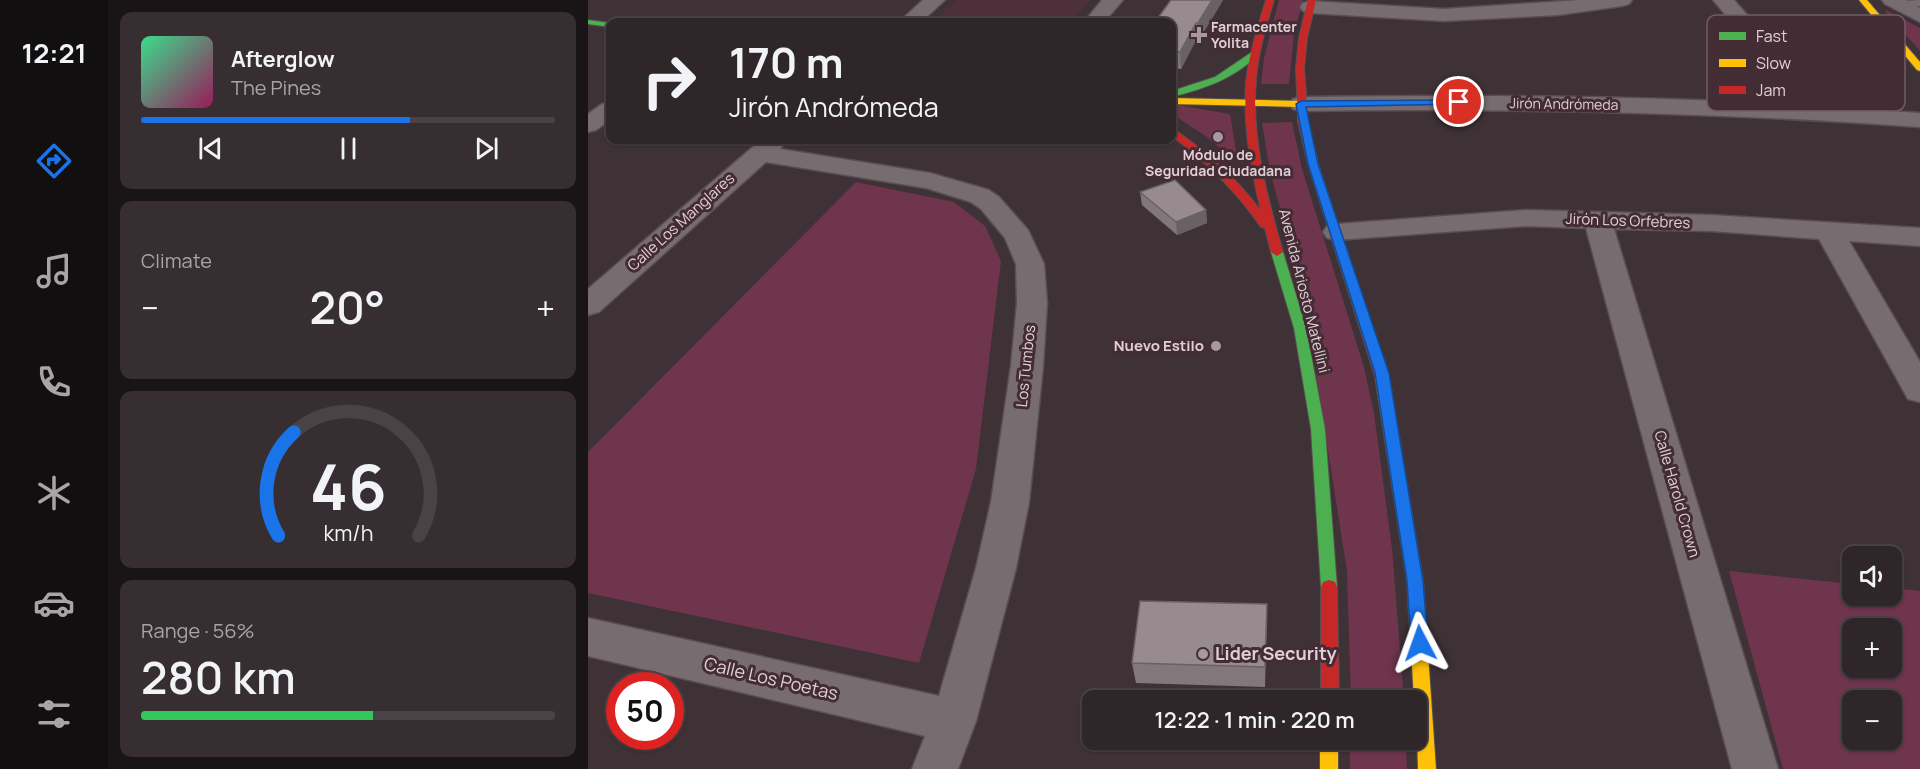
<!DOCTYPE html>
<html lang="en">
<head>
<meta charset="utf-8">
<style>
	:root { --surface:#2e2628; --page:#362e30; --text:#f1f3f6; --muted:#a7a5a8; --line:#494345; --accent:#1a73e8 }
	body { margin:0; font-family:Manrope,sans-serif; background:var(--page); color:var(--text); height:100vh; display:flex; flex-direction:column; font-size:22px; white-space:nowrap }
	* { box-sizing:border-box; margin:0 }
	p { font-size:20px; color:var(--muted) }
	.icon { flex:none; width:33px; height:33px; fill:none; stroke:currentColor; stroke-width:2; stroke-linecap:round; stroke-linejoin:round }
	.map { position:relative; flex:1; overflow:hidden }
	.details { display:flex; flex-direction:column; gap:12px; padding:12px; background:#191516; width:480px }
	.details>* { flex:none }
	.hud { position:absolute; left:18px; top:18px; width:570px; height:126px; border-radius:12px; box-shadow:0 2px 4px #0004,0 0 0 2px var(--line); background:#2e2628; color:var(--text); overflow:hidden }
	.fabs { position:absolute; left:1254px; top:546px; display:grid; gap:12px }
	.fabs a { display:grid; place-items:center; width:60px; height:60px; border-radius:12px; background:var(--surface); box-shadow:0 2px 4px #0004,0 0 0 2px var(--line); font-size:30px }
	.speed { position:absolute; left:18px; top:672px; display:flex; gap:12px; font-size:30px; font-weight:700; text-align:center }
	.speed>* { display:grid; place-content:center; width:78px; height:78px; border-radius:50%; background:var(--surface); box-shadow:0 2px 4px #0004,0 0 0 2px var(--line); line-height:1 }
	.speed .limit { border:9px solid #d22; background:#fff; color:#111 }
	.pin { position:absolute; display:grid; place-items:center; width:51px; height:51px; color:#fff; margin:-26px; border:3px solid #fff; border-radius:50%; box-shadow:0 2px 6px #0007 }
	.me { position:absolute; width:66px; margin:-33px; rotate:356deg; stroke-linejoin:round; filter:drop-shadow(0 0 4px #0008) }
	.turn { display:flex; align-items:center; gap:21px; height:126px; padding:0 24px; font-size:27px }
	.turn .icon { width:78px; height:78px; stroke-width:2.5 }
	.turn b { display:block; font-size:42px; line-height:51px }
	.big { font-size:45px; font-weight:600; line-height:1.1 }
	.details .widget { flex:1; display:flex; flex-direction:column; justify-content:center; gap:9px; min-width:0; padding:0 21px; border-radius:12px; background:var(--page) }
	.details .dial { align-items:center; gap:0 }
	.dial svg { height:156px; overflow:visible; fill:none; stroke:var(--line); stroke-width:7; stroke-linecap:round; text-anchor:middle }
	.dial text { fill:var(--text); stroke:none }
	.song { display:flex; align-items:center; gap:18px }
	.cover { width:72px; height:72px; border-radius:9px; background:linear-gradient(135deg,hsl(150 70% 55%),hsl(330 70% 35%)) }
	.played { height:6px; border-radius:3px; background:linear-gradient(90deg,var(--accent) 65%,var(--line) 65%) }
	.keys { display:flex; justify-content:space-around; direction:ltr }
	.heat { display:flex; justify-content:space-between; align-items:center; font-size:33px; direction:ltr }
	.charge { height:9px; border-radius:4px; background:linear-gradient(90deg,#34c759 56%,var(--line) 0) }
	.trip { position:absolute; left:494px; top:690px; width:345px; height:60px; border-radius:12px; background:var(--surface); box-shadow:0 2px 4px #0004,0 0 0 2px var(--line); font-weight:600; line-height:60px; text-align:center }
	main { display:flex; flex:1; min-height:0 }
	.tabs { display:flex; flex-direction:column; width:108px; justify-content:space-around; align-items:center; background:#120f10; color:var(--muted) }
	.tabs .icon { width:42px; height:42px }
	.tabs .active { color:var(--accent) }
	.tabs b { font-size:27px; color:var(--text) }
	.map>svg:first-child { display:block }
</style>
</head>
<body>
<main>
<nav class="tabs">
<b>12:21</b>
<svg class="icon active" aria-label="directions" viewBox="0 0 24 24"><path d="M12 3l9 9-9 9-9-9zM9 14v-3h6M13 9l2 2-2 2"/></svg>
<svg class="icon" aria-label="music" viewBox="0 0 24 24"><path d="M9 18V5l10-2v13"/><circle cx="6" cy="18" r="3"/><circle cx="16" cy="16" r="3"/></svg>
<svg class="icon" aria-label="phone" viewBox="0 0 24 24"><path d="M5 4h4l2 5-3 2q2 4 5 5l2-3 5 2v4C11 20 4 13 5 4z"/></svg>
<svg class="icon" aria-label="climate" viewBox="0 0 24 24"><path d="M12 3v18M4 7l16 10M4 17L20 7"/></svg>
<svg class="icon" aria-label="car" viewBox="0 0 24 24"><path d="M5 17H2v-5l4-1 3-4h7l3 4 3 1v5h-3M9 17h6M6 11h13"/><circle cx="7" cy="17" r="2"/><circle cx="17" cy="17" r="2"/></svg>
<svg class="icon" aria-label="filters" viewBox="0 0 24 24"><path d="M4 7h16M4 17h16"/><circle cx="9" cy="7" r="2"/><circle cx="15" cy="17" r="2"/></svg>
</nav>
<section class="details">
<div class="widget">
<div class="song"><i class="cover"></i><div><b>Afterglow</b><p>The Pines</p></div></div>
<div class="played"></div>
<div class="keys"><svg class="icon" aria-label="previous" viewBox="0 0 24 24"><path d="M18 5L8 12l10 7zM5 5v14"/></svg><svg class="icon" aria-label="pause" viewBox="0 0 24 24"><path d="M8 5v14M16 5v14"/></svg><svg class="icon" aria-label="next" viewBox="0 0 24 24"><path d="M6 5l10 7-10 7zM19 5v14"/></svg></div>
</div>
<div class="widget"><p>Climate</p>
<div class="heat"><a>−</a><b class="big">20°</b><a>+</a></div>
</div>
<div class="widget dial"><svg viewBox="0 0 100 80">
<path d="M14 69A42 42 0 1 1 86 69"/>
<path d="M14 69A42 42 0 0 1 22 16" stroke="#1a73e8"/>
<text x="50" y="56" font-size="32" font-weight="700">46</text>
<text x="50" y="72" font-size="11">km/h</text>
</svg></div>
<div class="widget"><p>Range · 56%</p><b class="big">280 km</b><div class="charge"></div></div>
</section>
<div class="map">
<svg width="1332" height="769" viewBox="0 0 1332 769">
	<rect width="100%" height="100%" fill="#3e3236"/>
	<path fill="#4d303a" d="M368 0H503L482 22H343Z"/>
	<path fill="#6e354c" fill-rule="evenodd" d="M691 0H715L706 34 701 84H673L676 58Z
		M1298 10 1332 28V51L1297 11Z
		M584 104 642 114 649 156 644 158 619 137 584 114Z
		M704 122 714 169 776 367 786 413 804 549 816 700H763L759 571 716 298 682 171 674 123Z
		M268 182 366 202 397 226 413 261 388 469 331 663 0 593V452Z
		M1141 571 1264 584V596H1304V588L1332 591V769H1195ZM1304 628V668H1264V628ZM1304 700V740H1264V700Z
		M762 740H818L819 769H762Z"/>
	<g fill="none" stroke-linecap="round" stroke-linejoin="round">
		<g stroke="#594e52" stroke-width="2">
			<path id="lane" d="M1332 0V6L1313 9 1307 5 1313 1Z"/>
		</g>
		<g stroke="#594e52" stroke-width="3">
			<path id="street" d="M335 0H357L333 22H311Z
				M514 0H535L516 22H496Z
				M992 0H1044L1041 4 1034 6 970 15 856 21 722 13 715 11 712 7 715 3 722 1 856 9Z
				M1125 0H1146L1175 33 1222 106 1332 113V127C1126 112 920 108 713 111L705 109 701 104 705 99 713 97C875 95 1036 95 1198 104L1159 40Z
				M1294 0H1318L1332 8V22L1297 4Z
				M22 102V120L8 130 0 132V114L14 104Z
				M173 140H199L192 149 342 173 401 190 411 197 440 230 456 264 459 303 455 366 441 502 428 568 388 721 370 769H324L337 736 0 656V618L351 696 388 568 403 502 423 366 429 303 428 264 417 238 393 209 383 202 338 188 178 162 11 312 0 315V289Z
				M938 210 1123 215 1332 228V246L1261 241 1332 362V402L1320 399 1231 239 1123 231 1026 229 1190 769H1144L998 228 938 226 749 240 739 238 735 232 739 226 749 224Z"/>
		</g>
		<g stroke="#594e52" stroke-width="2">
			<path id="fast" d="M0 20 22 23V27L0 24Z
				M667 50 671 53 670 55C646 78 619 88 587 96L584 95V91L627 77Z
				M689 248 695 252 718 328 737 429 749 587 747 592 741 594 735 592 733 587 723 429 706 328 683 252Z"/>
		</g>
		<g stroke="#594e52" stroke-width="2">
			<path id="slow" d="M1271 0H1279L1332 62V71L1329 70Z
				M584 98 713 101 718 104 713 107 584 104Z
				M794 371 801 376 835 581 848 769H830L828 700H826L819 581 787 376Z
				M732 740H750V769H732Z"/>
		</g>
		<g stroke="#594e52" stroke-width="2">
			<path id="jam" d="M678 0H686C678 26 670 53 668 80 663 138 679 197 695 252L689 256 683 252 677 228 673 227C648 191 619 162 584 136V129L587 130C620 153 649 179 673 211 663 169 655 125 658 82 661 54 670 26 678 0Z
				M720 0H728L719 38 716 68 720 121 730 164 801 376 794 381 787 376 720 164 710 121 708 68 711 38Z
				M741 580 747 582 749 587 751 700H733V587L735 582Z"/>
		</g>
		<use href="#lane" fill="#776d70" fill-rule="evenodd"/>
		<use href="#street" fill="#776d70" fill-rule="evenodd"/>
		<use href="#fast" fill="#4caf50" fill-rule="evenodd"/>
		<use href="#slow" fill="#ffc107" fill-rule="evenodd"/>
		<use href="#jam" fill="#c62828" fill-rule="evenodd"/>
	</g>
	<path fill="#82787b" d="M583 0H635L611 40H608L593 69 584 68Z
		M552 192 618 210 619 223 589 235 554 205Z
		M679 604 677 687 548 683 544 663Z"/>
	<path fill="#6a6164" d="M624 0H635L611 40 610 23Z
		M608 23V40L593 69 592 52Z
		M618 210 619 223 589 235 588 222Z"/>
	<path fill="#978b8f" stroke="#6a6164" stroke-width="1.5" d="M583 0H624L610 23H608L592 52 584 51V22H567Z
		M587 180 618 210 588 222 552 192Z
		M552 601 679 604 677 667 544 663Z"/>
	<path fill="#1a73e8" stroke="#114b97" stroke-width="1.5" d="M871 100 875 102 874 104 718 107 730 164 801 373 835 581 840 643 838 648 832 651 825 648 823 643 819 581 787 373 720 164 708 104 713 101Z"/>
	<g fill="#a7999d" stroke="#442c34" stroke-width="2">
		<path d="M608 26h6v6h6v6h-6v6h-6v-6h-6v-6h6z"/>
		<circle cx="630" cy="137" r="6"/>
		<circle cx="628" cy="346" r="6"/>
		<circle cx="615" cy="654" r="6"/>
	</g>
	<g text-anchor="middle" stroke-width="6" stroke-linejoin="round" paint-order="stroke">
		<g font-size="14" font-weight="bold" fill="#e0d0d5" stroke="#442c34" text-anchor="start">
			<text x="623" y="32">Farmacenter<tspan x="623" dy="16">Yolita</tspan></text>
			<text x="630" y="160" text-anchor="middle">Módulo de<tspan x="630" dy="16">Seguridad Ciudadana</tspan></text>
		</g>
		<g font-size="14" fill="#e0d0d5" stroke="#442c34">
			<text transform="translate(976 104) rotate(1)" y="5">Jirón Andrómeda</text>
		</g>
		<g font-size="15" fill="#e0d0d5" stroke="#442c34">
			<text transform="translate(1040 221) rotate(2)" y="5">Jirón Los Orfebres</text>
			<text transform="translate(93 222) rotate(-42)" y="5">Calle Los Manglares</text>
			<text transform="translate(716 291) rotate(76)" y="5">Avenida Ariosto Matellini</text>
			<text transform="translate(438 366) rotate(-84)" y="5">Los Tumbos</text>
			<text transform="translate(1089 494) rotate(74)" y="5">Calle Harold Crown</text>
		</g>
		<g font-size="15" font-weight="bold" fill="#e0d0d5" stroke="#442c34" text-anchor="end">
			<text x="616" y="351">Nuevo Estilo</text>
		</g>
		<g font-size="18" font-weight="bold" fill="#e0d0d5" stroke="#442c34" text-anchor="start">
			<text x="627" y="660">Lider Security</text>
		</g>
		<g font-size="18" fill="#e0d0d5" stroke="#442c34">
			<text transform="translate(183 679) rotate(13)" y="6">Calle Los Poetas</text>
		</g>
	</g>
	<rect x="1119" y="15" width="198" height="96" rx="9" fill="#442c34" stroke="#735d64" stroke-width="1.5"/>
	<rect x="1131" y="32" width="27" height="8" fill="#4caf50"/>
	<rect x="1131" y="59" width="27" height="8" fill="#ffc107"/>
	<rect x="1131" y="86" width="27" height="8" fill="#c62828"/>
	<g font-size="16" fill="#e0d0d5">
		<text x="1168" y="42">Fast</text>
		<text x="1168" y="69">Slow</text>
		<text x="1168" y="96">Jam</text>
	</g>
</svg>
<div class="fabs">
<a><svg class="icon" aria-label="sound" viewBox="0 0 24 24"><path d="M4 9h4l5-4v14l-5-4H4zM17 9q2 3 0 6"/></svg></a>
<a>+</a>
<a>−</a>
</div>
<div class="speed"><div class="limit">50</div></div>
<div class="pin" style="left:871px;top:102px;background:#d93025"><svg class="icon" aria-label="arrive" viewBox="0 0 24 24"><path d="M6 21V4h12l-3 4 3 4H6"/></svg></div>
<svg class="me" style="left:832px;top:643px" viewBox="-20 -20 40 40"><path d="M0-17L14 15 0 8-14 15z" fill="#1a73e8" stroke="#fff" stroke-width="4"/></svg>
<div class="trip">12:22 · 1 min · 220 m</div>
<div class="hud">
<div class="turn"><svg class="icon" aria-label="right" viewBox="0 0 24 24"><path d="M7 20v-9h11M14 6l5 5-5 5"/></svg><div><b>170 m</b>Jirón Andrómeda</div></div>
</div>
</div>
</main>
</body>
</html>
